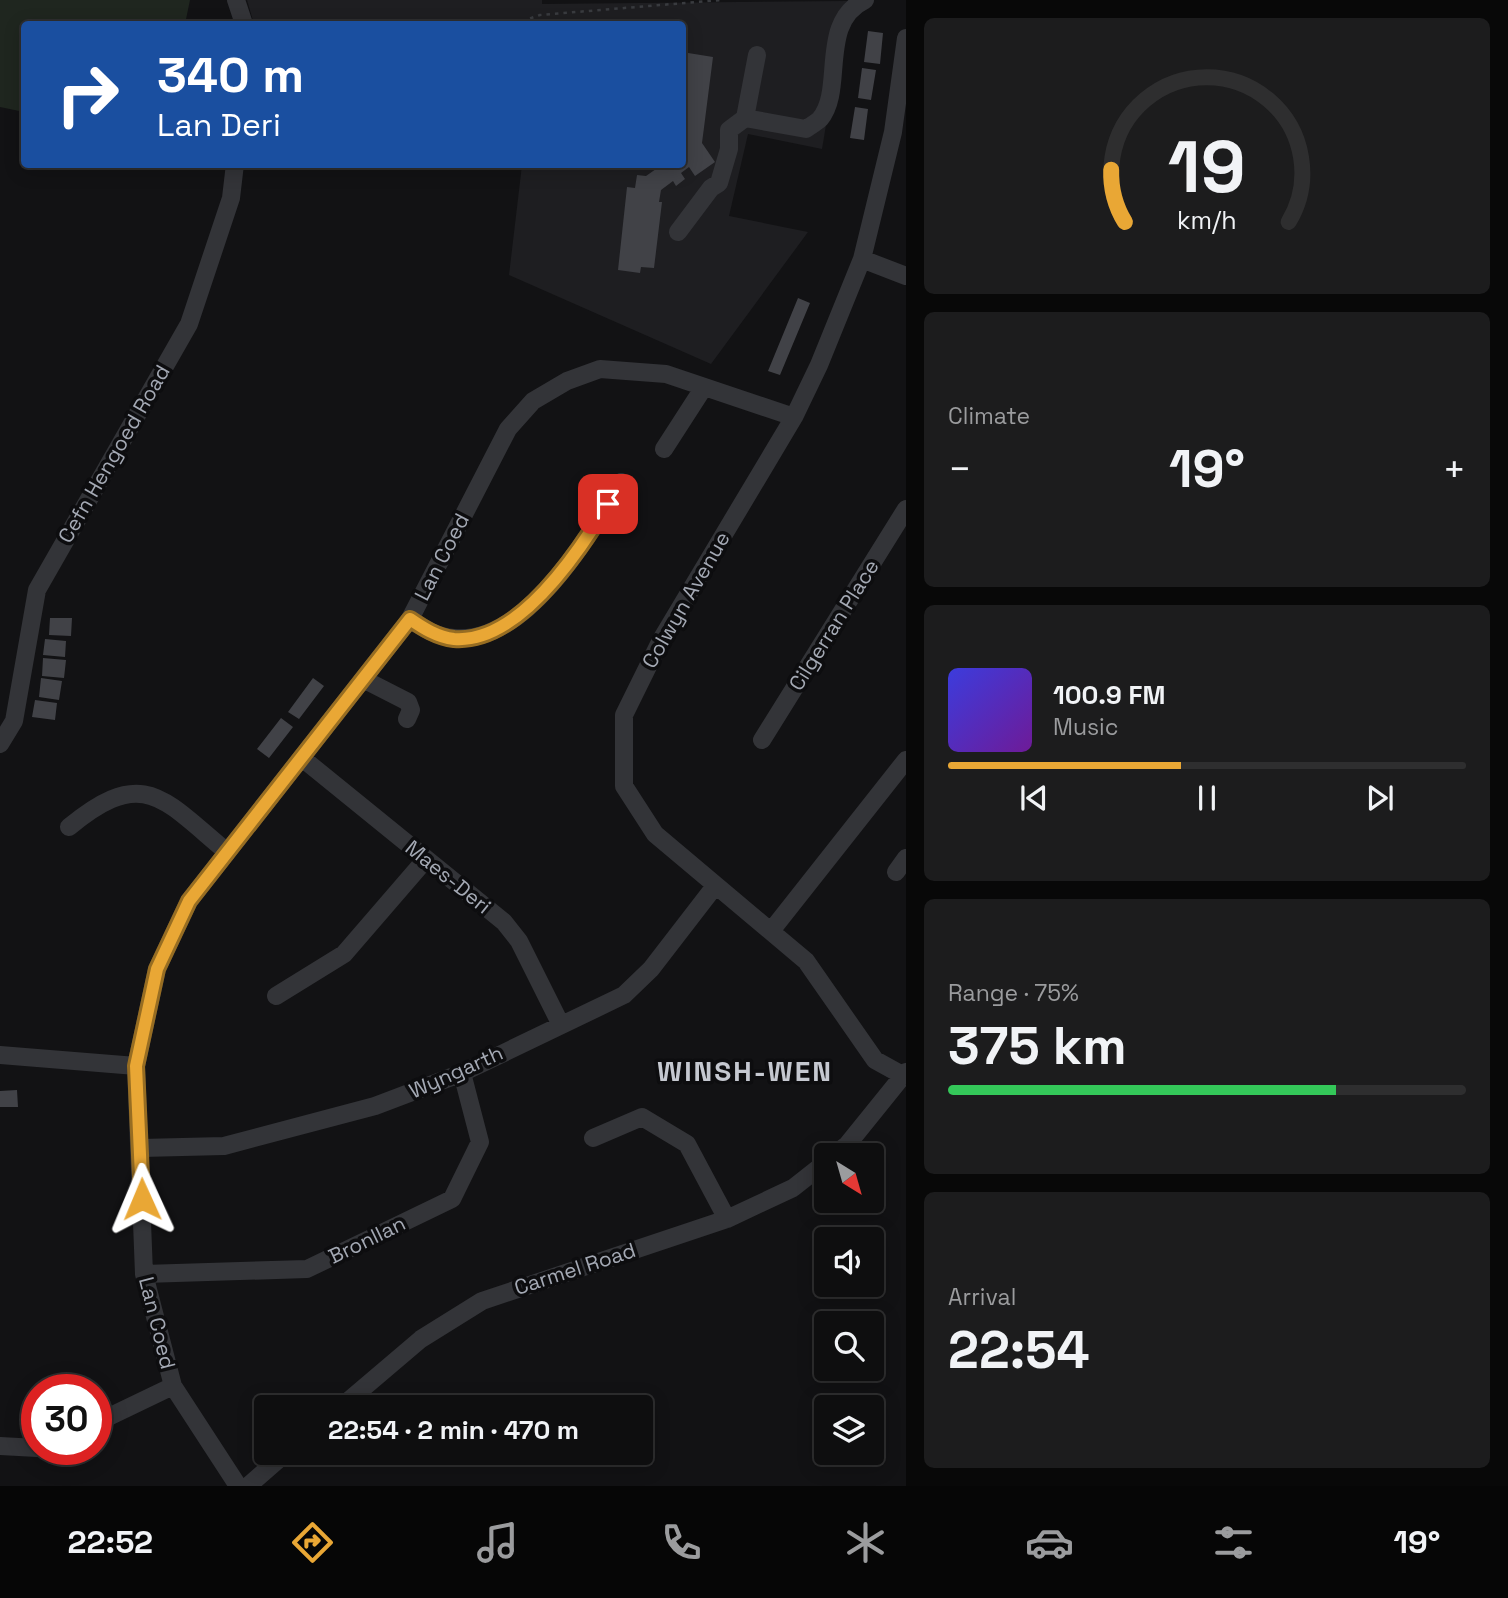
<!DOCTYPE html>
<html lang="en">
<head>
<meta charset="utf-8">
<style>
	:root { --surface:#0e0e0f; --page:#1c1c1d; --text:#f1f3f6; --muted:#9b9c9e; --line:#2e2e2f; --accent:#e9a735 }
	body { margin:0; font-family:"Space Grotesk",sans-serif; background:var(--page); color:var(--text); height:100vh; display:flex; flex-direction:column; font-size:26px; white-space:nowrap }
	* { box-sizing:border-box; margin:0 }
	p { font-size:23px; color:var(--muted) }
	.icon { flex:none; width:38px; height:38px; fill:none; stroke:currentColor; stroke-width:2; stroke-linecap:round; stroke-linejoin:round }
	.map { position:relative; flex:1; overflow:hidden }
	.details { display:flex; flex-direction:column; gap:18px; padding:18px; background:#080808; width:602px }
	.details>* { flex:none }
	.hud { position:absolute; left:21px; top:21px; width:665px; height:147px; border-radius:7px; box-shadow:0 4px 18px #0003,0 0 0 2px var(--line); background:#1a4fa0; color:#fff; overflow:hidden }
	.needle { width:46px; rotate:143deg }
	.controls { position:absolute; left:814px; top:1143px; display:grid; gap:14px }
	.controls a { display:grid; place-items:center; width:70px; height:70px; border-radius:7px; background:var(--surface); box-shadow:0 4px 18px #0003,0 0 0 2px var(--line); font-size:35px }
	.speed { position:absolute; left:21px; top:1374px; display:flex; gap:14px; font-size:35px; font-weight:700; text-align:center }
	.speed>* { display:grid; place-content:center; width:91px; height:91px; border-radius:50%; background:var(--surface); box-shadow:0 4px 18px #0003,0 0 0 2px var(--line); line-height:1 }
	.speed .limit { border:10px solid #d22; background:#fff; color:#111 }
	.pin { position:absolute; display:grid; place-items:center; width:60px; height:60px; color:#fff; margin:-30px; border-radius:14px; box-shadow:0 4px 10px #0006 }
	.me { position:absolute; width:77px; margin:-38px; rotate:359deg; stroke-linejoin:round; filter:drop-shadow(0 0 5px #0008) }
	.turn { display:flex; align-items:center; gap:24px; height:147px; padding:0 21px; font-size:32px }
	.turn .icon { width:91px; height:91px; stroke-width:2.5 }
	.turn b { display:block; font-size:49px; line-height:60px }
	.big { font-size:52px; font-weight:700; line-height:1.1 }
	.details .widget { flex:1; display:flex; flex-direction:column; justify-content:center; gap:10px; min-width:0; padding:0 24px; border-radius:10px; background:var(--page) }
	.details .dial { align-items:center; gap:0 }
	.dial svg { height:182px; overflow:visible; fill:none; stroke:var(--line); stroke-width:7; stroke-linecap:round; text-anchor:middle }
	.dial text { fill:var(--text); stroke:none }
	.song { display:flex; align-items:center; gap:21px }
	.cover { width:84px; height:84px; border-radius:10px; background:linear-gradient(135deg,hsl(240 70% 55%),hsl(280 70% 35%)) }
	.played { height:7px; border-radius:4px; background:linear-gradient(90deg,var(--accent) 45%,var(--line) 45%) }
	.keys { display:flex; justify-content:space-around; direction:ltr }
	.heat { display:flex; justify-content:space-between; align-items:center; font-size:38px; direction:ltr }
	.charge { height:10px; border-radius:5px; background:linear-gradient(90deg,#34c759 75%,var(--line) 0) }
	.trip { position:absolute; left:254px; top:1395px; width:399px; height:70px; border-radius:7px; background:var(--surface); box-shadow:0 4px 18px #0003,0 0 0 2px var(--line); font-weight:700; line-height:70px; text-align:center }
	.tab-bar { display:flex; height:112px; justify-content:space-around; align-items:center; background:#060606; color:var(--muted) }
	.tab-bar .icon { width:49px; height:49px }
	.tab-bar .selected { color:var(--accent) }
	.tab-bar b { font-size:32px; color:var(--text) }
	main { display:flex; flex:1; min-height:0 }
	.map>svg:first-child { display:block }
</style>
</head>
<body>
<main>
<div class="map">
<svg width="906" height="1486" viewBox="0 0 906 1486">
	<rect width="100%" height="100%" fill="#121214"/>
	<path fill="#1e1e21" d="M247 0H542V4L847 1 822 149 748 134 729 216 808 232 711 364 509 275 522 165 682 164V24H539V20L526 24H254Z"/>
	<path fill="#1f261f" d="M0 0H190L185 24H24V112L0 107Z"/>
	<path fill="#414247" d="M868 31 883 33 880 64 864 62Z
		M682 52 713 57 702 143 715 162 695 176 689 167 681 173 685 179 676 186 673 181 661 190 659 202H662L654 268 641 267 640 273 618 270 627 187 635 188 637 175 646 176 656 169 655 164H682V133L684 135 686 123H682Z
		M862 68 876 70 871 100 858 98Z
		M855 107 868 109 864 140 850 138Z
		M798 298 810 303 780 375 768 371Z
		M50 618H72L71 636 49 635Z
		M45 639 66 641 65 657 43 655Z
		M43 658 66 660 64 678 42 676Z
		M41 678 62 681 59 700 39 697Z
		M313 678 324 686 299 719 288 712Z
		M35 700 57 703 55 720 32 717Z
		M281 718 293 727 269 758 257 749Z
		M17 1090 18 1107H0V1091Z"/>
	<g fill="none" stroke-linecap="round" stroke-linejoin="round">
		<path stroke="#393b3f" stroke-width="2.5" stroke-dasharray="3.5 5" stroke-linecap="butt" d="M514 24 540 15 721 0"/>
		<path stroke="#333438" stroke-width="18" d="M236 0 244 24
			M757 55 745 118 806 129C810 126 816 123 820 119 845 90 818 22 865 0
			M678 232 711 188 719 183 729 149V130L745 118
			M862 259 906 276
			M664 449 704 387
			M410 619C423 628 437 637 454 638 526 645 590 534 621 482
			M363 679 408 702 411 710 407 719
			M762 740 906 509
			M0 744 14 721 37 590 189 324 231 198 235 164
			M302 758 504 922 519 941 560 1023
			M69 827C144 765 163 799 227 852
			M896 872 906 858
			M771 931 906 760
			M276 996 344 954 426 859
			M0 1055 136 1066
			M904 1076 875 1060 806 961 655 834 624 786V715L662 638 794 417 819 365 862 259 893 132 906 38
			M593 1138 642 1117 687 1144 727 1219
			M141 1148 224 1146 375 1106 462 1073 624 995 651 969 715 886
			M834 1155 847 1145 906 1072
			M144 1274 307 1269 452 1199 480 1142 462 1073
			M341 1407 421 1339 482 1301 727 1219 793 1188 826 1162
			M96 1423 173 1386
			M0 1446 37 1448
			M238 1486 173 1386 144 1274 136 1066 157 969 189 901 410 619 508 429 533 401 567 381 600 369 666 374 794 417
			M248 1486 287 1452"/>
	</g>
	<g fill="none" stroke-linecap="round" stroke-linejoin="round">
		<g stroke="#976d22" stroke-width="18">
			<path id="route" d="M142 1199 136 1066 157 969 189 901 410 619C423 628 437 637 454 639 518 644 579 552 608 504"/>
		</g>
		<use href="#route" stroke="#e9a735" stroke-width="12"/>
	</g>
	<g text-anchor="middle" stroke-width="7" stroke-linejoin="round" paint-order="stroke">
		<g font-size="21" fill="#a4a9b4" stroke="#0d0d0f">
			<text transform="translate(114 454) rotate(-60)" y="7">Cefn Hengoed Road</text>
			<text transform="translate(442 557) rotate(-63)" y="7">Lan Coed</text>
			<text transform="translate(686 600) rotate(-60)" y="7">Colwyn Avenue</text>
			<text transform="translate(834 625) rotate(-58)" y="7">Cilgerran Place</text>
			<text transform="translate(448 877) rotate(39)" y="7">Maes-Deri</text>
			<text transform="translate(456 1072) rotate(-24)" y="7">Wyngarth</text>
			<text transform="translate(367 1240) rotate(-26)" y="7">Bronllan</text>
			<text transform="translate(575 1269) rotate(-18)" y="7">Carmel Road</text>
			<text transform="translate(157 1323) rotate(76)" y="7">Lan Coed</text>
		</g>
		<g font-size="28" font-weight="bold" letter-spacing="2" fill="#c5c8d0" stroke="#0d0d0f">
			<text x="745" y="1081">WINSH-WEN</text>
		</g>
	</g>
</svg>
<div class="controls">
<a><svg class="needle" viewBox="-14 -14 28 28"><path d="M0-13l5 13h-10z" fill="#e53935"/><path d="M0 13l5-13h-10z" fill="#9b9c9e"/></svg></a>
<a><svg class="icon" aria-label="sound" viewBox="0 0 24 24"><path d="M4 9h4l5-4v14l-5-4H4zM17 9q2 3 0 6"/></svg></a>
<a><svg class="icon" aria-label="search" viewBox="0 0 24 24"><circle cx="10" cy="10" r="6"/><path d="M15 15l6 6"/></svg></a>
<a><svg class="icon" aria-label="layers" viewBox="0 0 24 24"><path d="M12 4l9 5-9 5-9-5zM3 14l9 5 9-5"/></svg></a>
</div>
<div class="speed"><div class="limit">30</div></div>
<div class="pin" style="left:608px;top:504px;background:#d93025"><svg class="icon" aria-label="arrive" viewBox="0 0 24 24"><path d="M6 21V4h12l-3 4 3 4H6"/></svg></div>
<svg class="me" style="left:142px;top:1199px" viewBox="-20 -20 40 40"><path d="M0-17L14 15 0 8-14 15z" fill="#e9a735" stroke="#fff" stroke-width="4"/></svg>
<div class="trip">22:54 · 2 min · 470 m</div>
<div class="hud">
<div class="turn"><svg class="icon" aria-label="right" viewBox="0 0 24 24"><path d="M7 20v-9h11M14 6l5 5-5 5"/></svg><div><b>340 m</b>Lan Deri</div></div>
</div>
</div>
<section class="details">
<div class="widget dial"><svg viewBox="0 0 100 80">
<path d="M14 69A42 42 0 1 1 86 69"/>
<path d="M14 69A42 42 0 0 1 8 46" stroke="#e9a735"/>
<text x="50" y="56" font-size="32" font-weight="700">19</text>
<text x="50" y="72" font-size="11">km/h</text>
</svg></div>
<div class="widget"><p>Climate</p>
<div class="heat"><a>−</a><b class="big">19°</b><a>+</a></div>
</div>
<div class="widget">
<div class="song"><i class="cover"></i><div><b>100.9 FM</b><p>Music</p></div></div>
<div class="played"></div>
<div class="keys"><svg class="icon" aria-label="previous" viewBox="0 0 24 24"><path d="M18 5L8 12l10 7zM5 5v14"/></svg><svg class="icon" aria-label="pause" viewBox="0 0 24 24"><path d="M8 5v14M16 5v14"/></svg><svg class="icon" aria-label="next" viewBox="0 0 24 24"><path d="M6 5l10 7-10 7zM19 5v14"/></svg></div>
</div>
<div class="widget"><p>Range · 75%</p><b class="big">375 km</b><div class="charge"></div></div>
<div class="widget"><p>Arrival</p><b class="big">22:54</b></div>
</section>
</main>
<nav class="tab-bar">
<b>22:52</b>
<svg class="icon selected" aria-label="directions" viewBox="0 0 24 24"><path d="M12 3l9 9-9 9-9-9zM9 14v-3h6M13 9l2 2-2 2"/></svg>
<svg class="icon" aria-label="music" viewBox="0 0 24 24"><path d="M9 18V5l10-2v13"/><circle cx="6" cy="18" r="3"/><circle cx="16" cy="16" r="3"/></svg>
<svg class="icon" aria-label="phone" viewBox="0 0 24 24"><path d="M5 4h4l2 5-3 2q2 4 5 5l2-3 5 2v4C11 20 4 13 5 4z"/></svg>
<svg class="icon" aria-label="climate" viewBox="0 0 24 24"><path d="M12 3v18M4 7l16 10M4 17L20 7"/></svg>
<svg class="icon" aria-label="car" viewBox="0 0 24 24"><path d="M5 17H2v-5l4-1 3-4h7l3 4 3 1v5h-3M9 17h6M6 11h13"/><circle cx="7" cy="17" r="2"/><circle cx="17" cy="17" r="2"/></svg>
<svg class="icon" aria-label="filters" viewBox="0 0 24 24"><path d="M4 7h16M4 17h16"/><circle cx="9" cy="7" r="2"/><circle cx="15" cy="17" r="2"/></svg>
<b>19°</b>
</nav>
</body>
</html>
